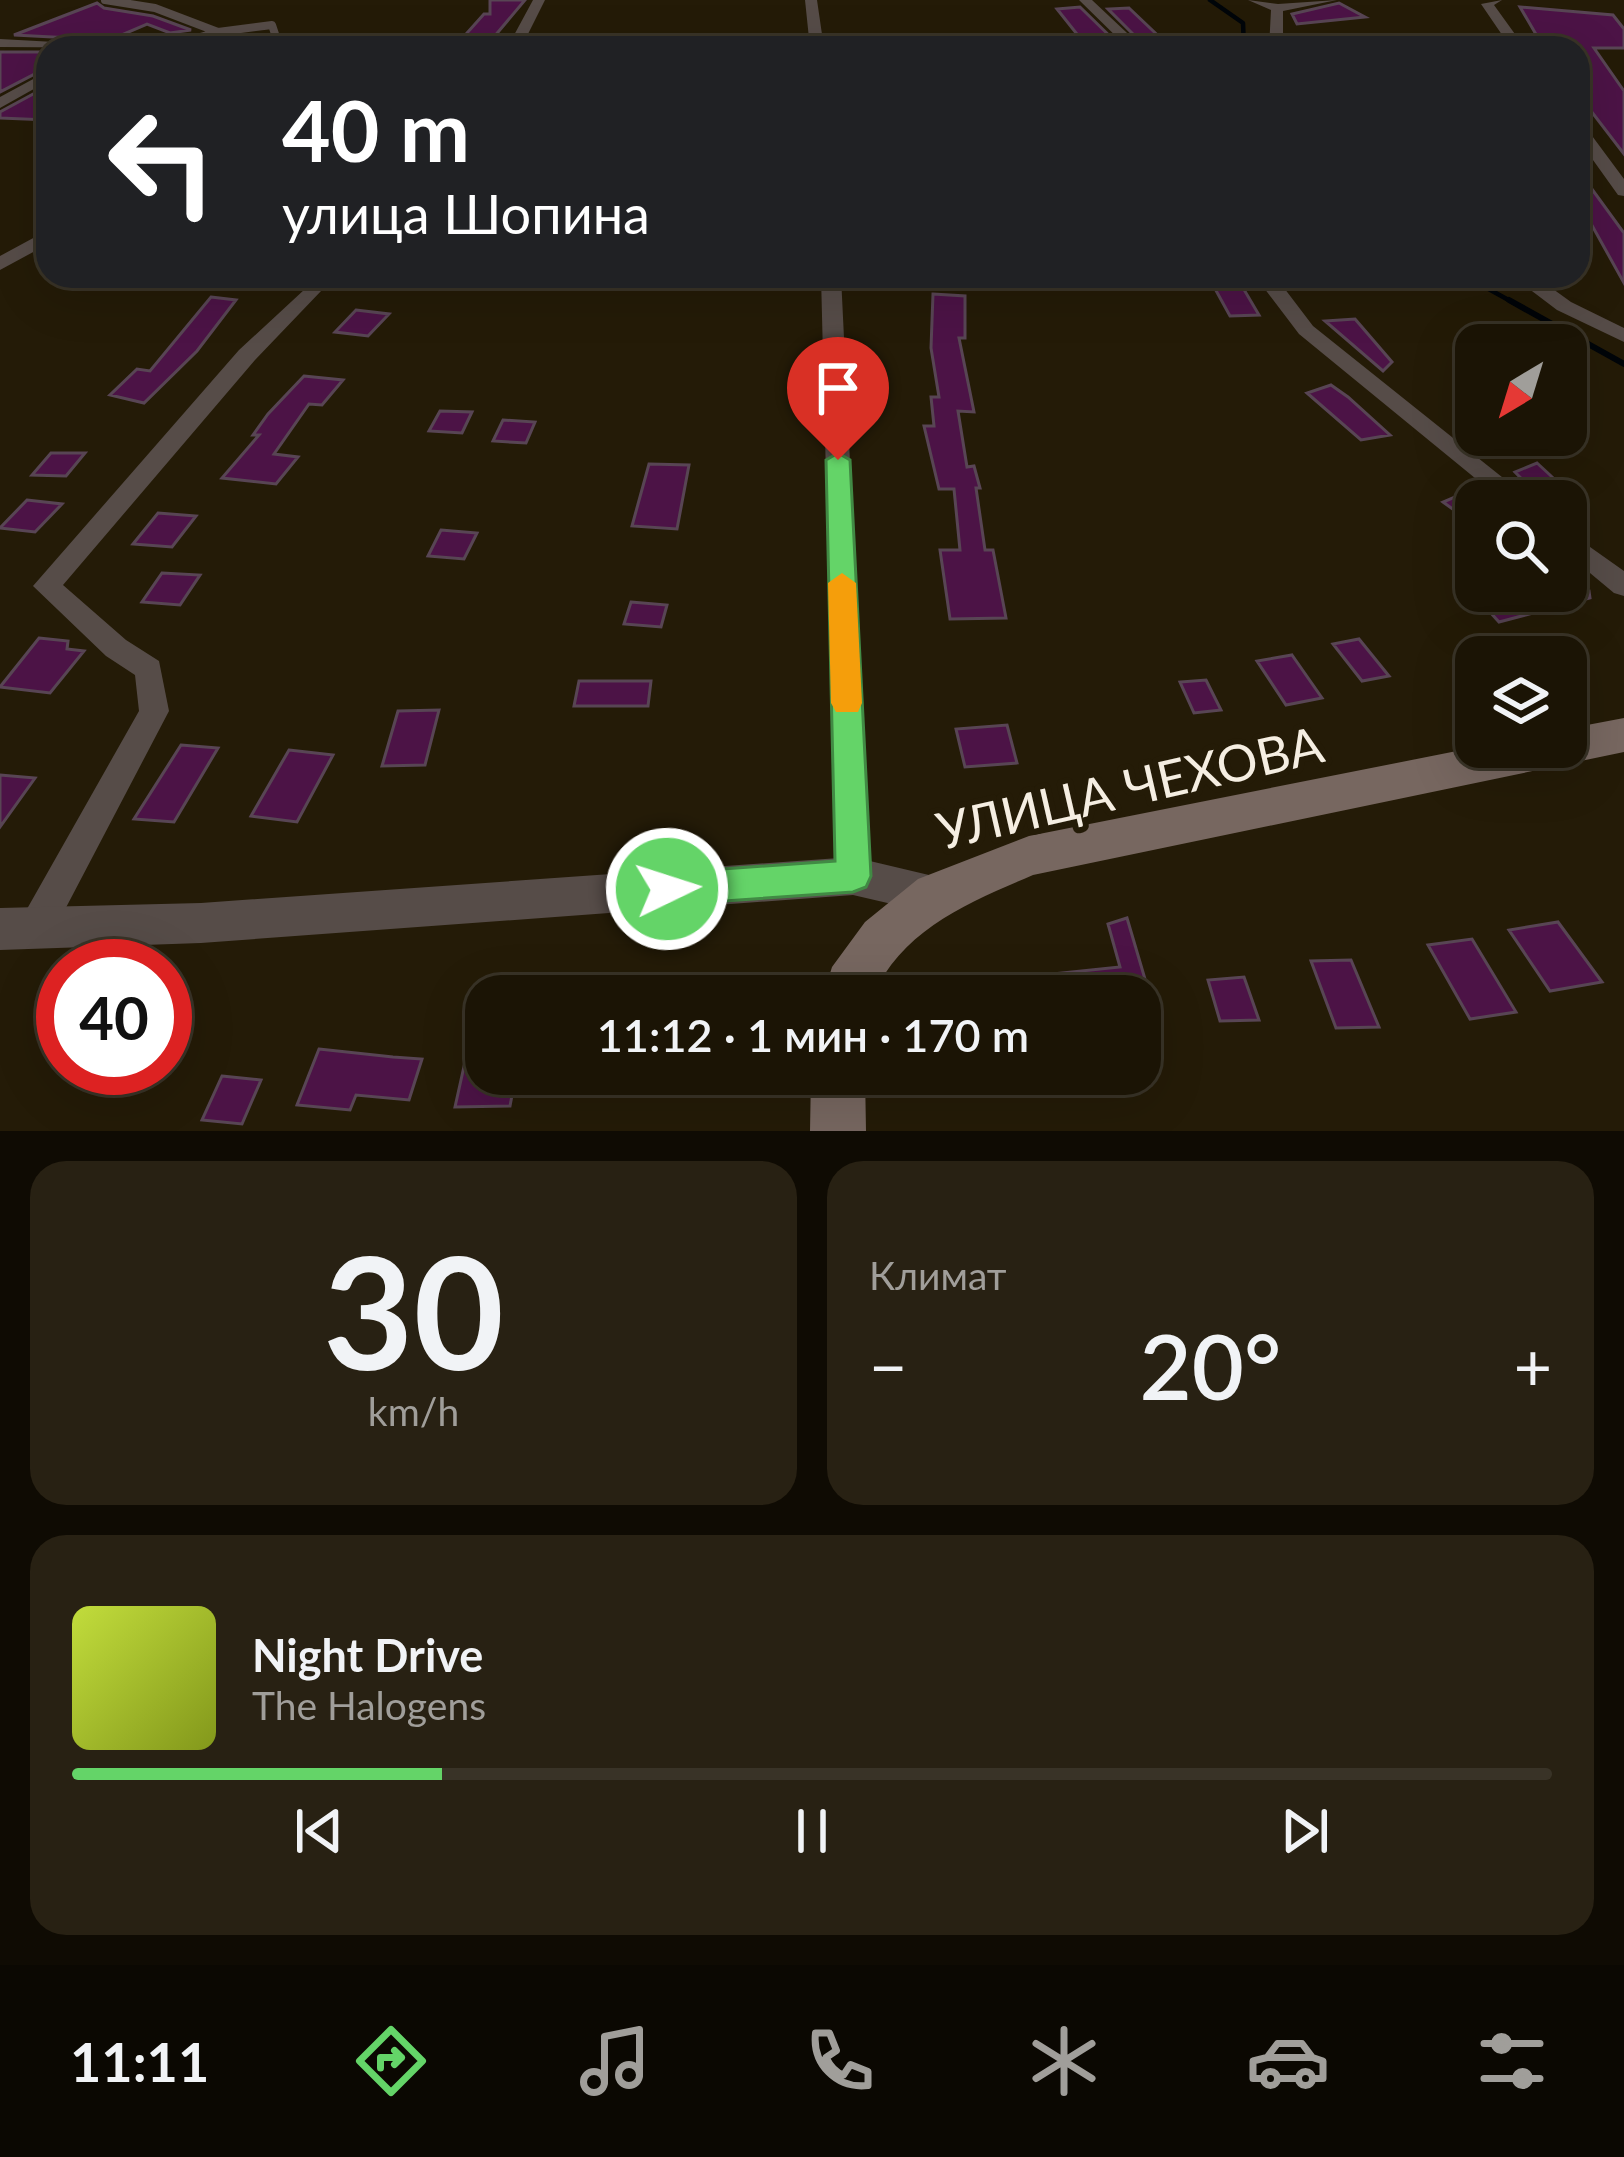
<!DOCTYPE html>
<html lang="ru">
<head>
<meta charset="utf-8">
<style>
	:root { --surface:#1b1405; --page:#282113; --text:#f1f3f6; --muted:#a09e9a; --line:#393327; --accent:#64d468 }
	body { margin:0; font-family:Lato,sans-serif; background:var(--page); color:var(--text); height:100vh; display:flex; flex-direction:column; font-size:45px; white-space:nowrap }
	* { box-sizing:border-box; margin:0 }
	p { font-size:39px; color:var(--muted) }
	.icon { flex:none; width:66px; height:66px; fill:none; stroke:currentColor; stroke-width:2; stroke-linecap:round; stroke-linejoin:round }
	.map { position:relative; height:1131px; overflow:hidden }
	.side { display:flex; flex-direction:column; gap:30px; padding:30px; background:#0f0b03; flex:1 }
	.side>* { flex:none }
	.banner { position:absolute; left:36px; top:36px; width:1554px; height:252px; border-radius:36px; box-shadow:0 12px 48px #0002,0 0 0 3px var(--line); background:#202124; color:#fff; overflow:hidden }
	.needle { width:78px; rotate:218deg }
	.buttons { position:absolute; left:1455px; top:324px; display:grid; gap:24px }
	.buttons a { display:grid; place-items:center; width:132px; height:132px; border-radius:24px; background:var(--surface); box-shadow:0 12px 48px #0002,0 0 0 3px var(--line); font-size:60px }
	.speed { position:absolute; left:36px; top:939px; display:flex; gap:24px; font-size:60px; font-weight:700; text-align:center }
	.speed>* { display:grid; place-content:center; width:156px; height:156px; border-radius:50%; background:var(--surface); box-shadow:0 12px 48px #0002,0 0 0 3px var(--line); line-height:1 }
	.speed .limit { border:18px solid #d22; background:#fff; color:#111 }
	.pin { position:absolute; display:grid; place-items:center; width:102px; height:102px; color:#fff; margin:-123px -51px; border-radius:50% 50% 50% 0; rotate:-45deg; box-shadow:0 0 12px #0007 }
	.pin .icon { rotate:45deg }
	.me { position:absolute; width:132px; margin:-66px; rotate:86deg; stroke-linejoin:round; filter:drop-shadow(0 0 9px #0008) }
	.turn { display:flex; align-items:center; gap:42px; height:252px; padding:0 48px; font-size:54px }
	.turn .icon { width:156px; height:156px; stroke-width:2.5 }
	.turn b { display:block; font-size:84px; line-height:102px }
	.big { font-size:90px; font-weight:600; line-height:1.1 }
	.side .tile { flex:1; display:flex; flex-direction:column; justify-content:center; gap:18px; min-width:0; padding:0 42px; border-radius:36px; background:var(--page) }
	.side .dial { align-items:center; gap:0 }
	.dial b { font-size:156px; line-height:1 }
	.song { display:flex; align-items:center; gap:36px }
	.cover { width:144px; height:144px; border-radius:18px; background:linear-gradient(135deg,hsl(70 70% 55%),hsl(70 70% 35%)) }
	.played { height:12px; border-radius:6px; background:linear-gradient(90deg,var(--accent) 25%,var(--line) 25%) }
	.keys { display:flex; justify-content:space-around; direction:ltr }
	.heat { display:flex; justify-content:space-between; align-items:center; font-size:66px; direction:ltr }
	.side .tiles { flex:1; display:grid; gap:30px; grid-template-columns:1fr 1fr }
	.tile:last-child { grid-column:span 2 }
	.trip { position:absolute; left:465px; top:975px; width:696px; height:120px; border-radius:36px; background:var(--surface); box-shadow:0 12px 48px #0002,0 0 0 3px var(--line); font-weight:600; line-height:120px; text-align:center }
	.tabs { display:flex; height:192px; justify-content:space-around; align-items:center; background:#0b0802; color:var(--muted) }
	.tabs .icon { width:84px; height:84px }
	.tabs .selected { color:var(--accent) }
	.tabs b { font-size:54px; color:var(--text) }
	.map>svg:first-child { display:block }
</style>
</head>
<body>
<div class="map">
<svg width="1624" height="1131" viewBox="0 0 1624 1131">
	<rect width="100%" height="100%" fill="#241b07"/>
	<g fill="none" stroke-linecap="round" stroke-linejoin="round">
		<path stroke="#000509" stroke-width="4.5" d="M1210 0 1243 23 1244 48
			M1465 276 1514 303"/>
		<path stroke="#000509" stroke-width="6" d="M1509 300 1624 364"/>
	</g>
	<path fill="#4c1346" stroke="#584554" stroke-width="3" d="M490 0H525L488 44 458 43 484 14H490Z
		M97 3 104 8 153 16 191 30 170 33 147 24 110 40 14 35Z
		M1339 3 1365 17 1297 24 1292 14Z
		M1080 7 1122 48H1088L1057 9Z
		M1520 7 1613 15 1624 29V48H1594L1624 91V154L1578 94V48H1544Z
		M1129 8 1171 48H1147L1108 9Z
		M0 52H48V67L0 92Z
		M48 86V120L0 118V112Z
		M1578 170 1624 233V283L1589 220 1578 212Z
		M1208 276H1236L1259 315 1230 316Z
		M933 294 965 296V338H959L974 412 958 411 967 467 974 466 980 488H976L985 550H993L1006 618 950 619 940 550H960L954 489H939L924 426H934L931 397H939L931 348Z
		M211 297 236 300 197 351 144 403 110 395 137 369 150 371Z
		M356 310 389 314 368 336 335 332Z
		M1355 319 1392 362 1383 371 1325 321Z
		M304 376 343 380 322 405 309 404 274 454 298 457 276 484 222 478 259 435H253L268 414Z
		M1331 385 1348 397 1390 435 1361 440 1307 393Z
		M440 411 472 412 462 433 429 431Z
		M503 420 535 422 526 443 493 441Z
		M51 453H85L66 476 32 475Z
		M1537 463 1550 475 1577 501H1543L1515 472Z
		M649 464 689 465 677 529 632 526Z
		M1476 488V526L1443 502Z
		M27 500 62 504 35 532 0 528Z
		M158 513 196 516 172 547 133 544Z
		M441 530 477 533 464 559 428 556Z
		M162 573 200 575 180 605 142 602Z
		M1471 591H1589L1590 598 1499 622Z
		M631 602 667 605 661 627 624 624Z
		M39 638 68 641 67 649 84 651 50 693 0 687Z
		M1359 639 1389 676 1362 681 1333 644Z
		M1292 655 1322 698 1286 705 1257 661Z
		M1206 680 1221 710 1194 713 1180 682Z
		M579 681H651L648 706H574Z
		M439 710 425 765 382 766 398 711Z
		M1007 725 1017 763 965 767 956 729Z
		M181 745 218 748 174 822 134 819Z
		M289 750 333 755 297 822 251 816Z
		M0 775 35 778 0 827Z
		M1127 918 1150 996H1059L1052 974 1120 967 1108 924Z
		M1558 922 1602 982 1550 991 1509 930Z
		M1472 939 1516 1012 1470 1019 1428 945Z
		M1351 960 1379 1027 1336 1028 1311 961Z
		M1244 977 1259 1020 1220 1021 1208 980Z
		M319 1049 393 1057 422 1059 409 1100 356 1095 350 1110 297 1105Z
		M465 1062H486V1074H516L510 1106 455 1107Z
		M222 1076 261 1080 242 1124 202 1120Z"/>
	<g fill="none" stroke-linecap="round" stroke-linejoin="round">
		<path stroke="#564c48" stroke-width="8" d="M105 0 155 8 218 32 193 39
			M218 32 272 25 275 34 265 45"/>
		<path fill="#564c48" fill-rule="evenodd" d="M533 0H545L521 48H507Z
			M805 0H817L824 48H810Z
			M1079 0H1092L1143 48H1128Z
			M1248 0 1278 4 1337 0 1283 11V48H1269L1271 10Z
			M1502 0 1494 5 1525 48H1511L1481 4Z
			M193 35 278 48 193 43 150 48 0 47V39L110 45Z
			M48 71V81L0 108V97Z
			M1578 123 1584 125 1624 179V196L1618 195 1578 139Z
			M48 230V244L0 270V256Z
			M319 276H344L322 290 255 360 63 585 126 640 159 661 169 711 49 940 36 945 23 940 18 928 23 916 139 711 135 675 106 656 33 586 239 350Z
			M821 276H841L870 876 865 887 853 892 841 887 836 876Z
			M1255 276H1275L1313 326 1532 501H1503L1299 334Z
			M1512 276H1535L1571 302 1624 328V342L1557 310Z
			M1566 530 1624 571V596L1614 593 1566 553Z"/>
		<path fill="#564c48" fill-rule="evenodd" d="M853 857 950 880 957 894 950 908 935 914 853 895 201 943 0 950V908L201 903Z"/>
		<path fill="#776760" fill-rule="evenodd" d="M1624 718V752L1033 875C970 902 902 929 873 996H823L832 967 865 922 918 879 1029 836 1477 747H1566V729Z
			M811 1074H865L866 1131H810Z"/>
	</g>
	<path fill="#64d468" stroke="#418a44" stroke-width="3" d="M838 453 850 460 871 876 866 887 853 892 667 905 654 901 649 889 654 878 667 873 835 861 826 460Z"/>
	<path fill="#f59e0b" d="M842 573 856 583 862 703 858 712H836L831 703 828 583Z"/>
	<g text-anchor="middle" stroke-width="12" stroke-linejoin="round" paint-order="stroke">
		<g font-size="51" fill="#f5eee2" stroke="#241b07">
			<text transform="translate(1130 788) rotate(-13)" y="18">УЛИЦА ЧЕХОВА</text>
		</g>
	</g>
</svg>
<div class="buttons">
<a><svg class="needle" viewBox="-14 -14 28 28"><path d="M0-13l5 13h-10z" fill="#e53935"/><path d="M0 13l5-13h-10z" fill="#a09e9a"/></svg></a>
<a><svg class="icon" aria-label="search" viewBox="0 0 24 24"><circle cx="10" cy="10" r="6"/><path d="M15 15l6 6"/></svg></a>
<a><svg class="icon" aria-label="layers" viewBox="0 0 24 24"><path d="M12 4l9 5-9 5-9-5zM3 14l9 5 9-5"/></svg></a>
</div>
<div class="speed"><div class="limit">40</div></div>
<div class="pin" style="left:838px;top:460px;background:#d93025"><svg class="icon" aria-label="arrive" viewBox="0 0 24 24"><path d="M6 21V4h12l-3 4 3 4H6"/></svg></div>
<svg class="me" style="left:667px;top:889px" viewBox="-20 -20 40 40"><circle r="17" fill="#64d468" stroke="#fff" stroke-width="3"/><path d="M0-11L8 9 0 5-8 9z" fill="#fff"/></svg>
<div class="trip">11:12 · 1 мин · 170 m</div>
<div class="banner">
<div class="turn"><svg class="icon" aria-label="left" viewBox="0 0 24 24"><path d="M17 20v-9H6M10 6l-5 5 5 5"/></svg><div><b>40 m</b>улица Шопина</div></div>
</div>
</div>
<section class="side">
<div class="tiles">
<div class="tile dial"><b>30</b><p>km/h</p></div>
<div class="tile"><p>Климат</p>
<div class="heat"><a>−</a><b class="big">20°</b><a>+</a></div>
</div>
<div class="tile">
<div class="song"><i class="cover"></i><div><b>Night Drive</b><p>The Halogens</p></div></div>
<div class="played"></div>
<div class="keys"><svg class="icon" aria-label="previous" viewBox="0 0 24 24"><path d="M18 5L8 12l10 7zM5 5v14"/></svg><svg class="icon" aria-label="pause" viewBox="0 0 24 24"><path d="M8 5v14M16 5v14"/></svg><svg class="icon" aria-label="next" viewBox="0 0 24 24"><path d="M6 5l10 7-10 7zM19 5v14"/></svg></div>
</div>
</div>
</section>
<nav class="tabs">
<b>11:11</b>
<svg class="icon selected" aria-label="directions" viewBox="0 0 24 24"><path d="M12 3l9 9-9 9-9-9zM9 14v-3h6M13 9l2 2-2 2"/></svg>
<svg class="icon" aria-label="music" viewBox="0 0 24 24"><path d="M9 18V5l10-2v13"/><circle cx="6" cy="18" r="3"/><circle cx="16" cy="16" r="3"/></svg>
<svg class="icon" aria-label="phone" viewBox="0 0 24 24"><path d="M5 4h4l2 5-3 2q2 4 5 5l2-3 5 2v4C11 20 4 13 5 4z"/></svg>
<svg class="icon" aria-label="climate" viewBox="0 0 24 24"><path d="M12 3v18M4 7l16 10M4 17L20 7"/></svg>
<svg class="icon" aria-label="car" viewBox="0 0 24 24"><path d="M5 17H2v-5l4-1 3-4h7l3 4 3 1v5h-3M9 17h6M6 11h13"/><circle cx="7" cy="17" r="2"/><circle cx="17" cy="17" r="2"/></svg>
<svg class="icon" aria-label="filters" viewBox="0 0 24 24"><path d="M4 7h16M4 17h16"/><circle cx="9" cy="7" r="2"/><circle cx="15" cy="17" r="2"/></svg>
</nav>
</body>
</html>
